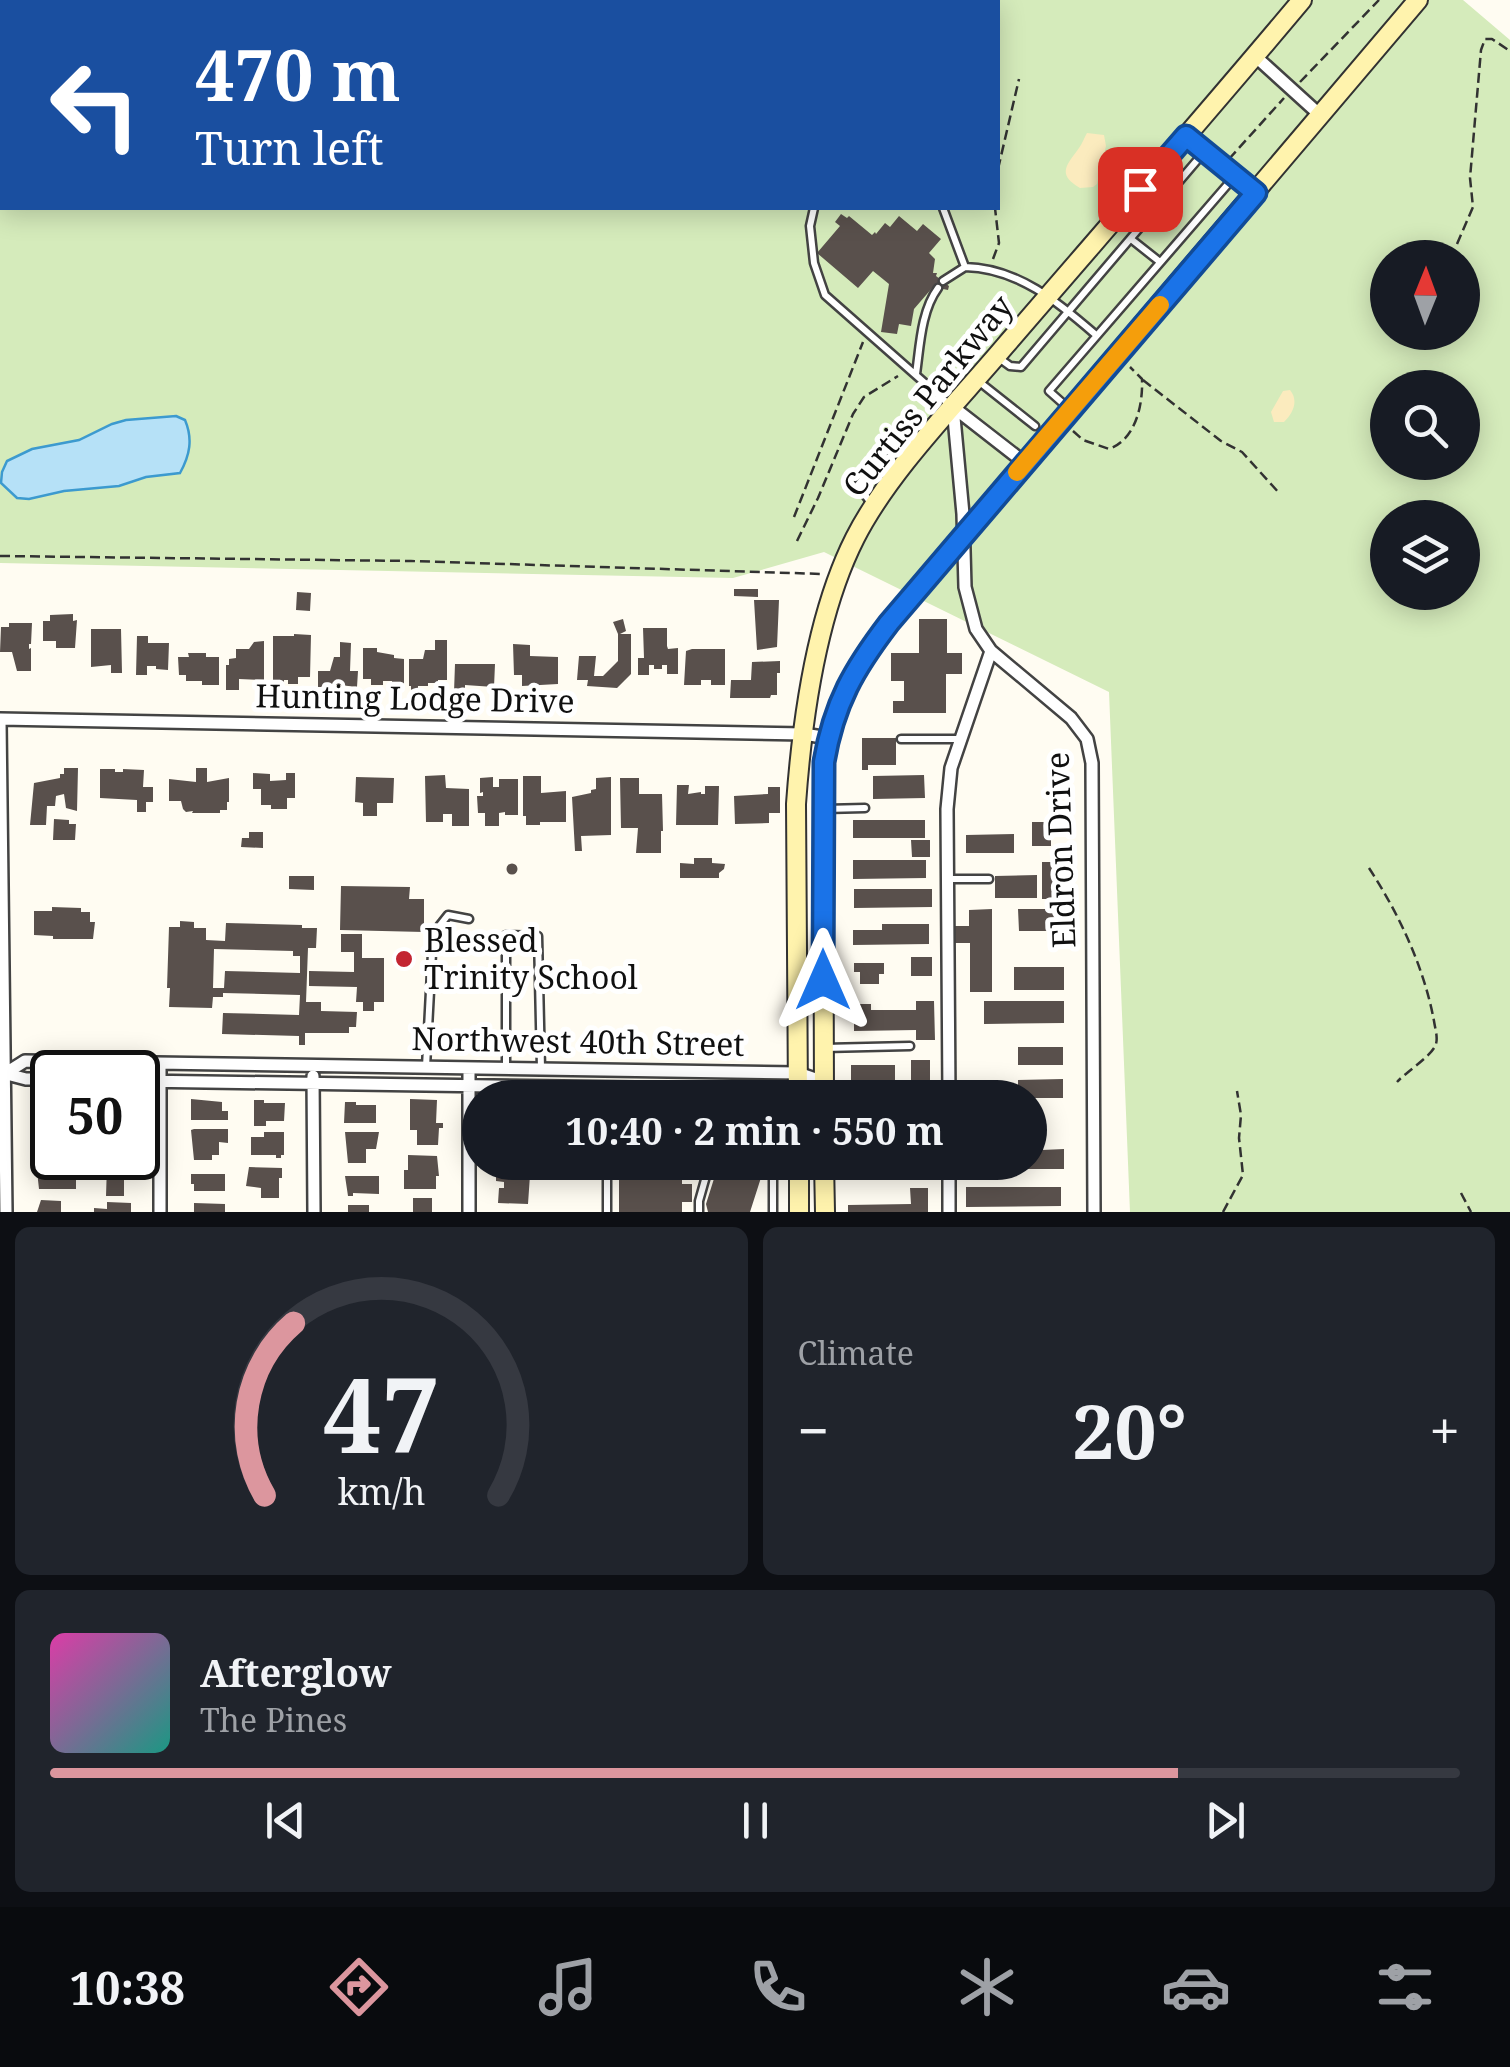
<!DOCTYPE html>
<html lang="en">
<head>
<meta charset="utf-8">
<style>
	:root { --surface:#171b24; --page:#20242c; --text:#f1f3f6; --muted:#9ea1a6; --line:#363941; --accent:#dc969e }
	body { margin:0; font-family:"Noto Serif",serif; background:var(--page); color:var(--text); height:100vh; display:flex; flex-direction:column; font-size:38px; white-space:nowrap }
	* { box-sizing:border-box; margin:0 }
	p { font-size:32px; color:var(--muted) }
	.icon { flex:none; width:55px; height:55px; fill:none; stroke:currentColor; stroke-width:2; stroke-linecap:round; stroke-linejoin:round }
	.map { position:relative; height:1212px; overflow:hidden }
	.details { display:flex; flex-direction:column; gap:15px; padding:15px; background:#0d0f14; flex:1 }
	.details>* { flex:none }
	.banner { position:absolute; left:0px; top:0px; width:1000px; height:210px; box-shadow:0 5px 25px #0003; background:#1a4fa0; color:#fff; overflow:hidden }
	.needle { width:65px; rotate:1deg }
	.buttons { position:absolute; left:1370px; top:240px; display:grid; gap:20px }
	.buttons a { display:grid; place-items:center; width:110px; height:110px; border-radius:50%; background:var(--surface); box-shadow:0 5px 25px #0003; font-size:50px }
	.speed { position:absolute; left:30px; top:1050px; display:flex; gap:20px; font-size:50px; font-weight:700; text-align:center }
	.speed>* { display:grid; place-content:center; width:130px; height:130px; border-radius:50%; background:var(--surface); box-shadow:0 5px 25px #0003; line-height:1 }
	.speed .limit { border:5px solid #111; border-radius:15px; background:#fff; color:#111 }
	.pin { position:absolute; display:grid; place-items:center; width:85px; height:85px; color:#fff; margin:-42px; border-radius:20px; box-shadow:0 5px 15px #0006 }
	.me { position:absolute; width:110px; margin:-55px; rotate:0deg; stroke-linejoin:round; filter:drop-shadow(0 0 8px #0008) }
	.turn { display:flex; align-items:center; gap:35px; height:210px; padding:0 30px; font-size:45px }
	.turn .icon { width:130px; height:130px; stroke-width:2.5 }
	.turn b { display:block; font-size:70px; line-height:85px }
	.big { font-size:75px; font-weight:700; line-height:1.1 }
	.details .card { flex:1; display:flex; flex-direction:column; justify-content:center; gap:15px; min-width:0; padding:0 35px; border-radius:15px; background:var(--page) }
	.details .dial { align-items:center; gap:0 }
	.dial svg { height:260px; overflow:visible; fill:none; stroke:var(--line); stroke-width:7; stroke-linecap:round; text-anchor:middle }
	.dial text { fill:var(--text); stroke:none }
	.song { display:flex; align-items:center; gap:30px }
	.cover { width:120px; height:120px; border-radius:15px; background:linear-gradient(135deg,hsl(320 70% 55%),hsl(170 70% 35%)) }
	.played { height:10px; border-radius:5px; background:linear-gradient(90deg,var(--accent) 80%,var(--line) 80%) }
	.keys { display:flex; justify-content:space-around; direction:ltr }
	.heat { display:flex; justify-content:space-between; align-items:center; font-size:55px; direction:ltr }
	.details .tiles { flex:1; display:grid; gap:15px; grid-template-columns:1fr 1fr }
	.card:last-child { grid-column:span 2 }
	.trip { position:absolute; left:462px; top:1080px; width:585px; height:100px; border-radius:50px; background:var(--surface); box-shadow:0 5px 25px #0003; font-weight:700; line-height:100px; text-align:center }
	.dock { display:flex; height:160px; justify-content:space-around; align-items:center; background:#090b0e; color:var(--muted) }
	.dock .icon { width:70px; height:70px }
	.dock .selected { color:var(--accent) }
	.dock b { font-size:45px; color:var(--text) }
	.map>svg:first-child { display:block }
</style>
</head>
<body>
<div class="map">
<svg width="1510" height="1212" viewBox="0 0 1510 1212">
	<rect width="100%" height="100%" fill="#fffcf2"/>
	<path fill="#d5ebbb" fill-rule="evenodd" d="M0 0H1463L1510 40V1212H1130L1109 692 824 552 733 578 0 563ZM2 2H998V208H2ZM1388 258H1462V332H1388ZM1388 388H1462V462H1388ZM1388 518H1462V592H1388Z"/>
	<path fill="#fbebbe" d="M1087 133 1104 135 1106 146 1097 184 1093 187 1080 188C1056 174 1067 165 1079 148 1082 144 1084 138 1087 133Z
		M1290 390C1299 401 1293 413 1284 422H1274L1271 412 1283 391Z"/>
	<path fill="#b6e1f7" stroke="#3c9acf" stroke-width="2.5" d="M176 416 185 420C193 439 190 455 180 473L146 477 119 486 64 491 29 499 17 498 1 483 2 472 7 461 32 449 79 440 112 424 126 420Z"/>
	<path fill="#59504c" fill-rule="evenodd" d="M841 214 847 218 849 216 872 235 875 232 876 234 885 223 890 227 899 216 917 231 923 224 941 239 929 253 935 259 933 273H937L936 276 949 286 948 290 933 287 914 309 911 326 899 324 897 334 881 332 889 284 873 271 858 288 817 253 840 226 835 222Z
		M734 589H758V597L734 596Z
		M297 592 311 593 310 611 296 610Z
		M754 600H779L777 647 757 650Z
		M73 614V621L77 620 75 648H56V641H43V621H50V615Z
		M623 619 626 631 620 634H631V674L617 688 587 686 588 680H577L579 656H596L594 676H603L618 661V634L613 622Z
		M919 619H947V653H962V674H946V713H893V701H904V681H891V653H919Z
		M9 623H32L31 644H29V649L31 648V671H17L12 652H0L1 627H9Z
		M643 628H667V646L668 649 678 648V674H667V665H662V669H654V665H649V675H638V658H644Z
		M91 629H121L122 673H111V665L91 667Z
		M294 634 311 635 310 677H298V684H288V680H284V693H273V636H294Z
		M137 636H148V643H169L168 670 156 669V666H147V675H136Z
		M435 640H447V680H438V683H428V686H418V692H411V686H409V659H423L425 650H435Z
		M264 641V680L239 679V690H226V665H229V659L236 658V649H249L254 642Z
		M340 642 351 643 350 671H358L357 687 331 684V687H318V671H330L334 657H340Z
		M513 644 530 645V656L558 657V684L522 686V675H514Z
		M363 648H377V652L394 655V658L404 659V686L392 685V681H383V685H371V679H363Z
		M692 649H725V685H711V680H701V685H684L686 651Z
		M188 653H206V657H219V685H202V681H186V675H179L178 657H189Z
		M780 661V673H777V695H771L770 698H730L731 680H751L752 662Z
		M455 664H495L494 687 465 685V692H454Z
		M862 738H896V765H868V770H862Z
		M64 768H78L77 811 66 808 64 794 56 796 55 806H47L46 825H30L34 783 60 778V774H64Z
		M196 768H207V782L229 778V802H227V810H220V813H192L193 811 186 812 183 809 181 801H169V779L196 782Z
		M100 769H115V772H123V769L144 770 143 787H153V802H146V812H137V800L100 798Z
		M253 773 270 774V781L286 780V773H295V798H287V809H271V805H261V789H253Z
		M445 775 446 788 469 789V826H452V814H443V822H426L425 776Z
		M924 775 925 798 873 799V776Z
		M523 776H541V793L566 791V822H540V825H526V816H523Z
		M356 777 394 778 393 803H377V816H363V803L355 802Z
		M493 777V787H499V779H518V815H505V812L499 813V826H485V813H478L477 796H483V792L480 793V778Z
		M611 777V835L581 836 582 851H575L572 797 591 793V790L596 789V778Z
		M620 778H639V794H662L663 831H661V853H636L638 828H621Z
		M677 785H689L688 794 701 792V794H705V786H719L718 825H676Z
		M768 787H780V813H769V823L735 824 734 796 768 794Z
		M54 819 69 820V824H76L75 840H53Z
		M853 820H925V838H853Z
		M1032 822H1051V846H1032Z
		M249 832H263V848L241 847 242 838H249Z
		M1014 834V853H966V835Z
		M911 840H930V857H912Z
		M694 858H712V863L725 864 724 869 719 873V878H680V863L694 864Z
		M853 860H926V878L853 879Z
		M1042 862H1061V899H1042Z
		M506.5 869a5.5 5.5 0 1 1 11 0a5.5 5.5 0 1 1-11 0Z
		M1037 875V898H995V876Z
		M289 876H314V890L289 889Z
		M341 886 410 887 409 899H424V932L340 930Z
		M854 889H932V907L854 908Z
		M52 907 81 908V912H90V922H95L93 939H53V936L34 935V911H52Z
		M992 909V992H970V943H954V926H969V910Z
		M1018 909H1064L1065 931H1019Z
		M180 921 194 922V928H206V940L225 941 226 923 302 925V928H317L316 948H308L306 1002H321V1011L357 1012 356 1027H349V1033H305V1045H299V1036L222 1034 223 1013 299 1015 300 995 223 993V997H213L212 1008 169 1007 170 988H167L169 927H180ZM214 949 293 951V956H300V973L225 971 224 988H213Z
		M882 924H929V944L853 945V930H882Z
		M341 934H362V958H384V1002H374V1011H363V1002H356L357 987 309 986V971L354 972V952H341Z
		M911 957H932V976H911Z
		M854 963H884V974H879V984H860V972H854Z
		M1014 967H1064V990H1014Z
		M916 1001H934L935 1040H916V1030L854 1031V1004H871V1010H916Z
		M984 1001H1064V1023L984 1024Z
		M1018 1047H1063V1065H1018Z
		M911 1060H930V1085H911Z
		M851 1065H895V1086L851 1087Z
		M1063 1079V1098H1018V1080Z
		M36 1096H48L47 1099 52 1100V1117H36Z
		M191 1099 222 1102V1111H228V1120H191Z
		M410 1099 437 1100 436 1123H443V1128H439L438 1145H417V1130H410Z
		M254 1100H264V1103H285L284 1121H266V1126H254Z
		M345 1102H356V1105H376V1123H344Z
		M1030 1111 1042 1112V1150L1064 1149V1169H974V1162H1030Z
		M40 1126H52V1157H40L37 1127Z
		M194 1129H228V1143L219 1142V1155H212V1160H194L191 1130Z
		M264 1132H284V1155H281V1158H276V1155H251V1137H264Z
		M345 1132H379L376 1149H366V1163H348Z
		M408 1155 437 1156 439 1176H436V1189H404V1170H408Z
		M622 1162H691V1173H682V1184H692V1202H682V1212H619V1165H622Z
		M717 1162H766L750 1212H708L706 1204 718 1166 716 1165Z
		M107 1165 127 1166V1176H124V1196H106Z
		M249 1167 282 1168V1178H279V1198H261V1188L246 1186Z
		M496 1170 522 1171V1175H530L528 1204 498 1203 499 1188H504V1182L496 1181Z
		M37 1171H71V1180H76V1189H39Z
		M191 1174H225V1191H194V1184H191Z
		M345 1176H379V1194L353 1193V1196H348Z
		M966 1187H1061V1206L966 1207Z
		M910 1188H928V1212H848V1205L911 1204Z
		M413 1198H432V1212H413Z
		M41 1200 61 1201V1212H37Z
		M107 1202 131 1203V1212H94V1208L107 1209Z
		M194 1203 225 1204V1212H194Z
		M348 1205H369V1212H348Z"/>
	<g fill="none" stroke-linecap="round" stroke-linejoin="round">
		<g stroke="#434343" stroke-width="11">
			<path id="lane" d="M783 0 784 2
				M1187 137 1251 189
				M814 208 810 226 814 263 825 295 952 407
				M943 208 965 267C1018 268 1058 302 1096 335
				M1131 239 1160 262
				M943 281 965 267
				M999 358 1010 366 1021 367 1205 151
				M916 374C920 346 921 311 938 288
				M977 380 1035 426
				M1067 407 1049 391 1235 176
				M873 506 858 485 913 418 928 432
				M901 739H960
				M824 809 865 808
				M949 879H989
				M824 1048 910 1046
				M426 1067 433 934 448 915 469 919
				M506 1068V935L538 936 541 1068
				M607 1162V1212
				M699 1212V1201L710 1162
				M773 1212V1178L780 1162"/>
		</g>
		<g stroke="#434343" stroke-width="16">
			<path id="street" d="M1255 56 1320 115
				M953 407 963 514 965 587 976 629 991 651 1071 718 1087 739 1092 763 1094 1212
				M953 407 1025 463
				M0 719 804 734 828 738
				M0 721 6 1212
				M160 1064V1212
				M3 1073 26 1079H52
				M6 1073 25 1061 798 1073 824 1082
				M313 1076 314 1212
				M138 1081 781 1090H798L822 1083
				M949 1098 947 809 951 768 991 651
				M949 1162V1212
				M469 1212V1068"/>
		</g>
		<g stroke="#323232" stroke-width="22">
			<path id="secondary" d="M798 1098 796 804C802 720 817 613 855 538 889 471 956 404 1005 346 1104 231 1204 117 1302 0
				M824 1098 823 762C833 705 855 668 889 623L1418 0
				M799 1162V1212
				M824 1162 825 1212"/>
		</g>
		<path stroke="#323232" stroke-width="2.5" stroke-dasharray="10 5" stroke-linecap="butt" d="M1300 82 1379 0
			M1229 159 1284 98
			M998 169 1019 79
			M1457 244 1473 207 1470 178 1481 50 1485 39H1492L1510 51
			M993 259 999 243 995 208
			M1143 380 1221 441 1242 452 1280 494
			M1073 431 1083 440 1109 449C1136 439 1143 405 1142 379L1130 367
			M794 517 863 342
			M797 541 818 498 853 414 864 397 898 376
			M0 556 411 561 823 574
			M1369 868C1399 914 1424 967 1434 1021 1435 1028 1438 1037 1436 1044 1432 1056 1407 1071 1397 1082
			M1461 1193 1471 1212
			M1223 1212 1243 1175 1239 1138 1241 1115 1237 1091"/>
		<use href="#lane" stroke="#fff" stroke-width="6"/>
		<use href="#street" stroke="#fff" stroke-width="11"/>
		<use href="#secondary" stroke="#fff3ad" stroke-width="18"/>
	</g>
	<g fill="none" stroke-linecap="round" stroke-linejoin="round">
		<g stroke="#114b97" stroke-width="25">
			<path id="route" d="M823 980 824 762C834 703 854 669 889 623L1256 193 1186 136 1140 189"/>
		</g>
		<use href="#route" stroke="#1a73e8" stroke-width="18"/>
		<path stroke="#f59e0b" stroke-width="18" d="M1017 472 1160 305"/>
	</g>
	<circle fill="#c32532" stroke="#fff" stroke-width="4" cx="404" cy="959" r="10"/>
	<g text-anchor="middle" stroke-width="10" stroke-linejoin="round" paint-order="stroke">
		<g font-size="32" fill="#101010" stroke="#fff">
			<text transform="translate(928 396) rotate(-51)" y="11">Curtiss Parkway</text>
			<text transform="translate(415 699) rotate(1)" y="11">Hunting Lodge Drive</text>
			<text transform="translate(1061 850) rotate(-92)" y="11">Eldron Drive</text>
			<text transform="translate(578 1042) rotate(1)" y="11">Northwest 40th Street</text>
		</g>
		<g font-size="32" fill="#101010" stroke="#fff" text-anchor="start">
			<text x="424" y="952">Blessed<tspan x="424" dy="37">Trinity School</tspan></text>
		</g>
	</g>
</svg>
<div class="buttons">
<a><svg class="needle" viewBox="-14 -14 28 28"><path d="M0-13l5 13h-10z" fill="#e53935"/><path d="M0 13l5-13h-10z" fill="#9ea1a6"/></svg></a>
<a><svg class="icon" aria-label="search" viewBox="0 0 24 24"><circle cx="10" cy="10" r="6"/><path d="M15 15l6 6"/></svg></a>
<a><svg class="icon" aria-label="layers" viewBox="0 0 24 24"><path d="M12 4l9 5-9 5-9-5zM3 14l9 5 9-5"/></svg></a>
</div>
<div class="speed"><div class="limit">50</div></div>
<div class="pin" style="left:1140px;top:189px;background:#d93025"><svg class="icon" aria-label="arrive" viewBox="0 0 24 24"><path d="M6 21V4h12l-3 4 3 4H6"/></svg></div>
<svg class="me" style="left:823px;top:980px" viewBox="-20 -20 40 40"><path d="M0-17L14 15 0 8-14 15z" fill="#1a73e8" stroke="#fff" stroke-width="4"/></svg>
<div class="trip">10:40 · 2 min · 550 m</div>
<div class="banner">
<div class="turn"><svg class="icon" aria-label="left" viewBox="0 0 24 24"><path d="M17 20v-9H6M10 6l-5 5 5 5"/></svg><div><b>470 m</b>Turn left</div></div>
</div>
</div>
<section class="details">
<div class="tiles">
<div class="card dial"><svg viewBox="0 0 100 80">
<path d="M14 69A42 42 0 1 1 86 69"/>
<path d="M14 69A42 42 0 0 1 23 16" stroke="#dc969e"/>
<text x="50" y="56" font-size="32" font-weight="700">47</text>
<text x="50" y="72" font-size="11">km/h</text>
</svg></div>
<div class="card"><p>Climate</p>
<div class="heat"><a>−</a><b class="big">20°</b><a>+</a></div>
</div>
<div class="card">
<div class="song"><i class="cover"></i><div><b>Afterglow</b><p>The Pines</p></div></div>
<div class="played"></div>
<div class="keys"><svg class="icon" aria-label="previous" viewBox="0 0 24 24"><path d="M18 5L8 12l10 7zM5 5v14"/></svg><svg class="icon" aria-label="pause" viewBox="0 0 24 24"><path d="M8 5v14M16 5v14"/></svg><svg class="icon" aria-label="next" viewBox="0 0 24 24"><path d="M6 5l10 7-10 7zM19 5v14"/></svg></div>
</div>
</div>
</section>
<nav class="dock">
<b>10:38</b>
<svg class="icon selected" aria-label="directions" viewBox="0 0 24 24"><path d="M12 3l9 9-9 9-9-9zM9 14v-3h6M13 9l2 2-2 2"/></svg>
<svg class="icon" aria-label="music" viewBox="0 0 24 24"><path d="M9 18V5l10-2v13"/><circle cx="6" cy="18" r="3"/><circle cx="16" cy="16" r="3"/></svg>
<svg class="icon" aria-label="phone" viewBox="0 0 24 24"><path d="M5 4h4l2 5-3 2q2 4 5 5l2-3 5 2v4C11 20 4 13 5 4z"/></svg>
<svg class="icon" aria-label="climate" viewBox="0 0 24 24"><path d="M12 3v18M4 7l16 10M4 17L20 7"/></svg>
<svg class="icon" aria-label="car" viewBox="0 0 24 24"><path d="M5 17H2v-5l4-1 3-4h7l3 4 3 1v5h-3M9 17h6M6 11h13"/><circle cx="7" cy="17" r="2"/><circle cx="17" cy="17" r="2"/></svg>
<svg class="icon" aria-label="filters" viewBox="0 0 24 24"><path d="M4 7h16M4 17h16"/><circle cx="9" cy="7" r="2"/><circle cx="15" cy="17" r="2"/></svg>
</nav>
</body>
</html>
